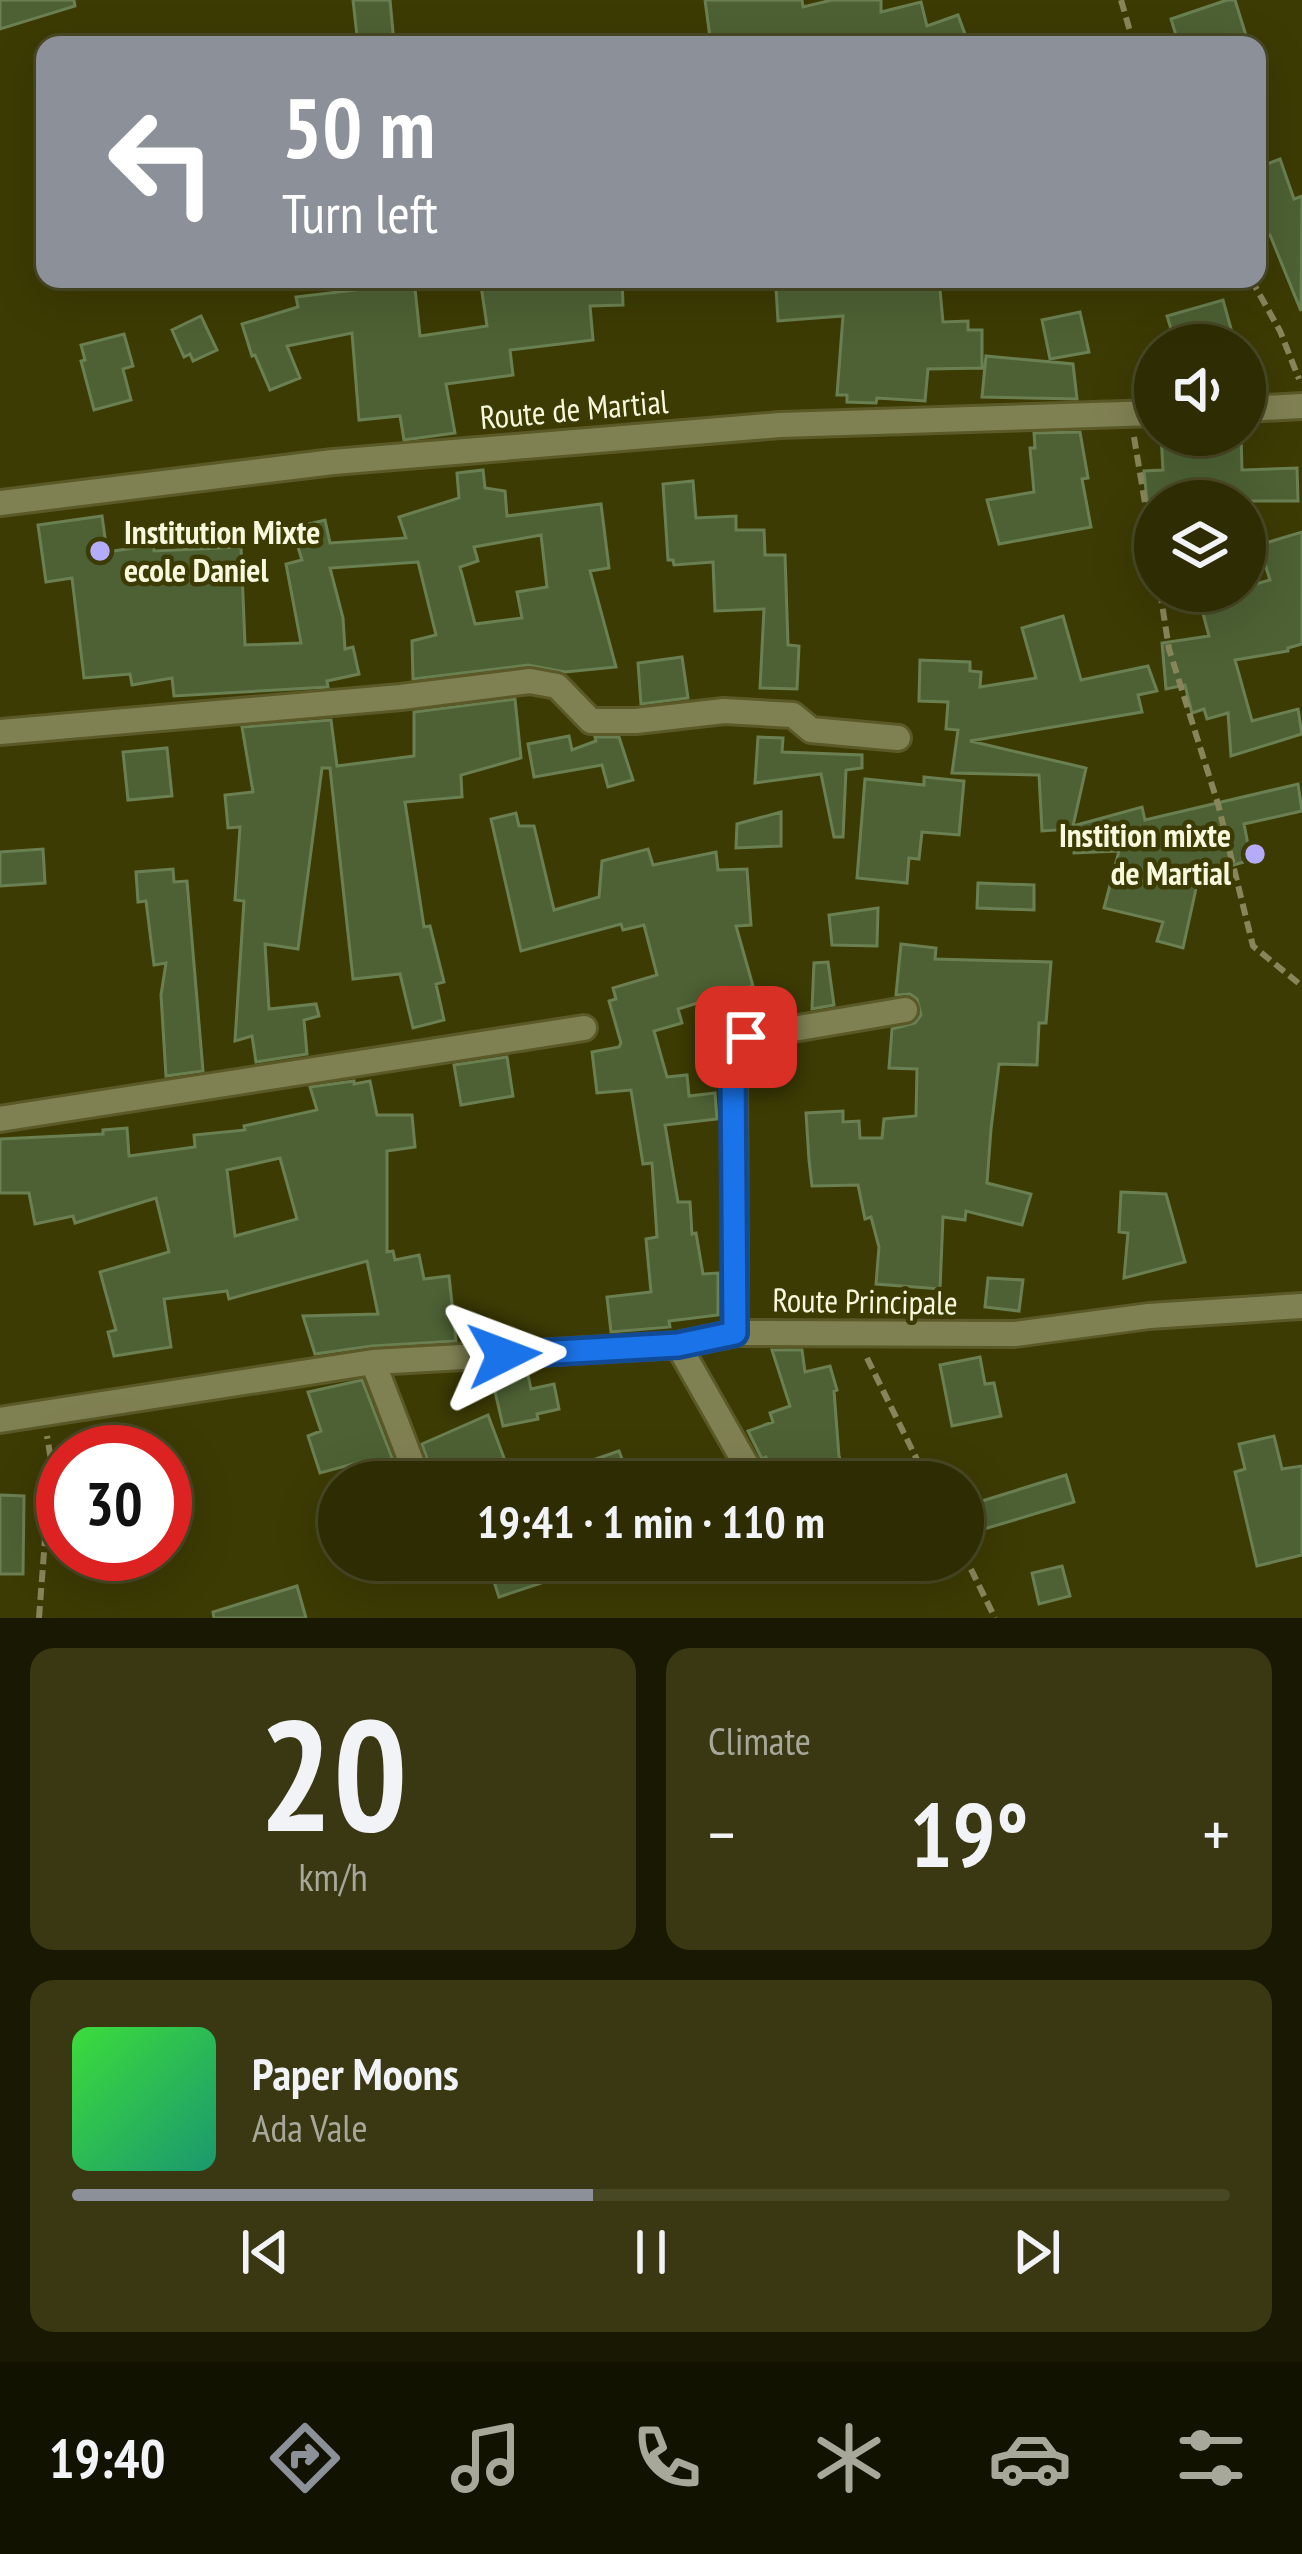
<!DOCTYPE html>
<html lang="en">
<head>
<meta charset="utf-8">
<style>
	:root { --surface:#2d2c03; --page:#393812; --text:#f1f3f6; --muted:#a7a79a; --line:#484825; --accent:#8c9099 }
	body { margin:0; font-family:"PT Sans Narrow",sans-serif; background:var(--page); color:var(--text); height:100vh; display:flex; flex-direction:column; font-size:45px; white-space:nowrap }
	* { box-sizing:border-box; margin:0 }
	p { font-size:39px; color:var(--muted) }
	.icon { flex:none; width:66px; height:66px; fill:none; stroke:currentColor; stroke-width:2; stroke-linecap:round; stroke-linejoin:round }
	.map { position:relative; height:1618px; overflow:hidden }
	.side { display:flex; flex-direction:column; gap:30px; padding:30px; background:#191802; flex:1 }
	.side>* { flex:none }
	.banner { position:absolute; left:36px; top:36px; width:1230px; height:252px; border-radius:24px; box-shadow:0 12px 48px #0002,0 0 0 3px var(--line); background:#8c9099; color:#fff; overflow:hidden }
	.fabs { position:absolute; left:1134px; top:324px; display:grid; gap:24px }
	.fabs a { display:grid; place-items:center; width:132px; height:132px; border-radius:50%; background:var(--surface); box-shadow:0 12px 48px #0002,0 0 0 3px var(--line); font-size:60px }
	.speed { position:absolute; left:36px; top:1425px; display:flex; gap:24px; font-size:60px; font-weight:700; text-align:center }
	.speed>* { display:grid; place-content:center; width:156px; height:156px; border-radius:50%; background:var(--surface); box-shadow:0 12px 48px #0002,0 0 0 3px var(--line); line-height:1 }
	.speed .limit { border:18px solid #d22; background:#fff; color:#111 }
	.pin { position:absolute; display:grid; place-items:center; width:102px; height:102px; color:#fff; margin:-51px; border-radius:24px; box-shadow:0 6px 18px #0006 }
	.me { position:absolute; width:132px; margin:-66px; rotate:87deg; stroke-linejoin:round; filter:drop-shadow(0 0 9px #0008) }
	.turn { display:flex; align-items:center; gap:42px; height:252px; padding:0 48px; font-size:54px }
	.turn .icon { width:156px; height:156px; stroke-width:2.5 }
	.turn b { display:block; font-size:84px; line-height:102px }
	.big { font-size:90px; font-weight:600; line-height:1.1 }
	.side .widget { flex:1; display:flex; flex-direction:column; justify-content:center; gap:18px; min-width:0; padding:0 42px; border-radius:24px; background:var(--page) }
	.side .dial { align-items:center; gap:0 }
	.dial b { font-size:156px; line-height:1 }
	.song { display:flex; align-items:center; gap:36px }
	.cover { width:144px; height:144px; border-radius:18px; background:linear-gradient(135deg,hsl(120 70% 55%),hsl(160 70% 35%)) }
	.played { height:12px; border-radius:6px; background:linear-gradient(90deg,var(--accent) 45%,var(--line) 45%) }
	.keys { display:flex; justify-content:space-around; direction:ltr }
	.heat { display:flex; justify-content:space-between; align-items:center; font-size:66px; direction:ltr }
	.side .tiles { flex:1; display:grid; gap:30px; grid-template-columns:1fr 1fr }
	.widget:last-child { grid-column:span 2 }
	.trip { position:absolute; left:318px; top:1461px; width:666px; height:120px; border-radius:60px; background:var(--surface); box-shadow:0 12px 48px #0002,0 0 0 3px var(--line); font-weight:600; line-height:120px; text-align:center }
	.menu { display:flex; height:192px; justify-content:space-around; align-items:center; background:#121201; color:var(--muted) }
	.menu .icon { width:84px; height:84px }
	.menu .current { color:var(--accent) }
	.menu b { font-size:54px; color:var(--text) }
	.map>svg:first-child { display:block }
</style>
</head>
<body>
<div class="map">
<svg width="1302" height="1618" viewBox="0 0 1302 1618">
	<rect width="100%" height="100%" fill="#3c3b04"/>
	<path fill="#4d6134" stroke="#6b8052" stroke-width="3" fill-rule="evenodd" d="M0 0H74L75 6 0 29Z
		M353 0H390L394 43 358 45Z
		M705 0H802L803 7 832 0H881V12L921 2 927 26 958 15 969 45H711Z
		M1227 0H1235L1249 45H1179L1171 19Z
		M1280 159 1294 199 1302 196 1301 311 1270 235 1257 241V168Z
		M371 279H414L420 336 487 326 480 279H622L623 305 590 306 593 340 510 350 513 375 446 384 455 433 404 440 400 416 359 420 352 333 287 346 300 378 270 390 255 355 252 356 242 324 298 307 296 297 372 288Z
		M843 279H939L943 322 968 321V330H982V368L928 369 925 401 877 398 876 403 847 402V395H837L843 316 778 321 776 288 843 283Z
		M1223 300 1233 336 1203 345H1176L1167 316Z
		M1080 312 1089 352 1050 359 1042 320Z
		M201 316 217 350 193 361 190 354 184 357 172 330Z
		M124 334 133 366 123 369 131 400 94 410 81 361 85 360 81 345Z
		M986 356 1073 364 1077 399 982 397Z
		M1080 432 1088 478 1082 479 1091 527 999 544 987 500 1034 492 1030 448H1035L1034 433Z
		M1161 435H1241L1242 470 1297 468 1298 501H1147L1144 471 1163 470Z
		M483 470 485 488 505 491 507 516 601 504 609 568 590 571 616 667 565 672 528 665 413 679 412 641 436 635 418 562 330 568 343 618 345 649 353 647 359 674 327 681 328 687 174 696 172 678 132 685 130 674 84 678 72 578 46 582 38 525 102 516 107 552 153 545 154 551 241 547 245 645 301 643 286 564 302 560 292 528 325 520 330 543 406 538 399 517 459 498 457 473ZM541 535 547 587 517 592 522 618 475 624 460 567 478 561 474 547Z
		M693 481 696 518 736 516V530H764L765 555H785L788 645 799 646 797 689 760 688 764 609 715 611 713 562 674 565 673 560H668L663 484Z
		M1302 532V644L1288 648V651L1235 660 1252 721 1298 709 1302 734 1231 756 1228 713 1207 719 1204 709 1192 713 1185 685 1166 689 1162 643 1209 636 1197 591H1245V587L1270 580 1259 545Z
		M1063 616 1081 680 1148 666 1157 691 1138 695 1142 712 970 741 1086 768 1073 826 1142 807 1145 820 1298 784 1302 811 1244 824 1251 860 1199 875 1183 948 1157 941 1163 922 1104 908 1119 851 1074 853 1072 829 1042 831 1039 775 952 773 958 730 946 729 948 702 919 701 920 660 970 662V671L981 672 980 687 1036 678 1022 628Z
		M682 657 688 698 641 704 638 663Z
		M515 699 521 758 461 775 462 797 405 802 424 927 430 926 444 982 436 984 444 1020 413 1028 400 974 353 979 330 768H322L298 949 265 944 269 1009 316 1004 319 1016 304 1020 307 1054 256 1062 252 1036 235 1041 244 901 235 900 240 827 228 828 225 795 253 792 242 727 331 720 337 766 414 756V712Z
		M569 736 572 750 596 741 595 737H619L633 780 608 787 602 765 534 777 528 744Z
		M758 737 783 738 782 752 862 755V768L846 770 843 837H834L821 774 755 783Z
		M167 748 172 796 128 800 123 752Z
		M924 777 964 781 959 835 922 832 919 859 909 858 907 883 857 878 865 779 924 785Z
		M781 812V846L736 848 737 824Z
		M516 813 519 826H534L554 910 599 897 602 861 648 849 653 865 716 852 718 870 747 869 751 925 736 926 753 986 678 1009 682 1023 654 1031 667 1077 687 1075 689 1096 715 1093 717 1119 665 1125 678 1202H690L692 1234 696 1233 703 1274 718 1273V1315L669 1321 670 1327 611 1332 607 1297 651 1292 646 1239 657 1237 652 1163 643 1164 631 1090 597 1093 592 1052 619 1047 621 1043 609 1001 616 999 613 988 657 975 644 925 623 930 621 924 521 951 491 819Z
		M43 849 45 883 0 886V852Z
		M173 869 174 882 187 881 203 1071 166 1076 161 995 166 963 154 965 146 901 138 902 136 872Z
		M978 883 1034 885V910L977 908Z
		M878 908 877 946 832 945 829 915Z
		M901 944 936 948 935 959 1051 962 1046 1023H1039L1037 1065 999 1064 991 1129 987 1183 1031 1194 1022 1225 966 1211 965 1220 943 1217 940 1289 876 1284 879 1247 871 1217 865 1219 858 1185 812 1186 809 1160 806 1113 843 1111V1122L859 1121 860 1138H882L884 1119 916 1116 917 1069 889 1068 892 1029 915 1023 921 1015 917 999 910 994 896 995Z
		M828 962 834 1005 812 1009 814 963Z
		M507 1057 513 1096 461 1105 454 1065Z
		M354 1081V1084L370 1081 377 1115H412L415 1147 387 1151V1252L393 1251 395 1260 419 1255 424 1279 449 1276 456 1341 372 1346 315 1354 303 1316 378 1314 367 1261 229 1299 227 1291 164 1299 171 1347 114 1356 108 1332 116 1330 100 1272 169 1252 156 1198 75 1223 73 1216 35 1224 29 1193H0V1139L103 1134V1130L127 1128 129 1156 195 1147 194 1135 245 1130 244 1126 317 1110 310 1087ZM280 1158 297 1219 235 1236 227 1170Z
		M1121 1192 1166 1194 1185 1262 1124 1278 1128 1233 1119 1232Z
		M988 1278 1023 1280 1019 1311 985 1307Z
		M772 1350H802L805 1372 830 1366 837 1390 834 1391 839 1456 848 1482H774L766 1457 762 1459 748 1431 773 1422 770 1413 790 1406Z
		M980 1357 985 1384 994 1383 1001 1416 952 1426 940 1365Z
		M528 1375 531 1389 554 1384 559 1409 537 1414 538 1419 503 1426 493 1383Z
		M362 1380 396 1468 365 1478 360 1462 320 1473 308 1436 321 1431 308 1392Z
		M488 1415 513 1482H435L422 1444Z
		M1274 1436 1282 1469 1302 1466V1555L1257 1566 1235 1472 1245 1469 1239 1444Z
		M619 1451 631 1482H601L593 1460Z
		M1066 1475 1074 1502 981 1530 972 1504Z
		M0 1495 24 1496 23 1574H0Z
		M487 1560H595L596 1565 499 1597Z
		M1062 1566 1070 1596 1039 1604 1032 1573Z
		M297 1586 306 1618H214L213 1612Z"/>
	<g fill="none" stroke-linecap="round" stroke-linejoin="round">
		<g stroke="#5a5927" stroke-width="30">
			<path id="minor" d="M0 732 401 697 530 681 557 686 591 721H636L724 711 793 715 811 730 898 738
				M0 1119 584 1028
				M735 1333 734 1054 746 1037 905 1010
				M678 1345 756 1482
				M373 1362 419 1482
				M0 1420 373 1362 678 1345 735 1333 1015 1334 1149 1316 1302 1306"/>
		</g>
		<g stroke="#5a5927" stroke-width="30">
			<path id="tertiary" d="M1245 409 1302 406
				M0 503 333 462 780 425 1155 413"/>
		</g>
		<path stroke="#87865a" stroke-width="6" stroke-dasharray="12 6" stroke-linecap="butt" d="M1121 0 1134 45
			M1251 279 1280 331 1299 379
			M1134 437 1155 564
			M1160 591 1169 649 1218 804 1253 946 1302 986
			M867 1358 928 1482
			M963 1553 995 1618
			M39 1618 51 1460 47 1436"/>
		<use href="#minor" stroke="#808153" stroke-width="24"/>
		<use href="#tertiary" stroke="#808153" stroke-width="24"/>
	</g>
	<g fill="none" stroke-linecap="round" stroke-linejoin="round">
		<g stroke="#114b97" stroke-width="30">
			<path id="route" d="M504 1355 678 1345 735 1333 733 1069 734 1054 746 1037"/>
		</g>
		<use href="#route" stroke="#1a73e8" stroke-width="21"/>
	</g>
	<g fill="#b4acf9" stroke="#3c3b04" stroke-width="4.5">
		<circle cx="100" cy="551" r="12"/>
		<circle cx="1255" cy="854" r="12"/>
	</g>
	<g text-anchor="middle" stroke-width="9" stroke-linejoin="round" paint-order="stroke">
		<g font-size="33" fill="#f7f8dc" stroke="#3c3b04">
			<text transform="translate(574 409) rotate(-5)" y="12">Route de Martial</text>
			<text transform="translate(865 1301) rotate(1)" y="12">Route Principale</text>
		</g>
		<g font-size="33" font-weight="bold" fill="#f7f8dc" stroke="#3c3b04" text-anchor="start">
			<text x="124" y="544">Institution Mixte<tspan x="124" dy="38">ecole Daniel</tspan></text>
			<text x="1231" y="847" text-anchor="end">Instition mixte<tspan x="1231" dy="38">de Martial</tspan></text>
		</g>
	</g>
</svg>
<div class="fabs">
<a><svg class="icon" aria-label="sound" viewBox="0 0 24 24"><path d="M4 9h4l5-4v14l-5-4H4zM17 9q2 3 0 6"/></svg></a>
<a><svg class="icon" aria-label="layers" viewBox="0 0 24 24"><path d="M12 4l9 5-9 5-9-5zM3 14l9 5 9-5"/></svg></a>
</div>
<div class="speed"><div class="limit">30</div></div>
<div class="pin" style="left:746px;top:1037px;background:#d93025"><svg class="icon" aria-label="arrive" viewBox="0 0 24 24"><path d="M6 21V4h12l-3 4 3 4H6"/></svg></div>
<svg class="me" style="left:504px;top:1355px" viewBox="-20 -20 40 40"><path d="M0-17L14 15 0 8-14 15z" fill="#1a73e8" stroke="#fff" stroke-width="4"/></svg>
<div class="trip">19:41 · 1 min · 110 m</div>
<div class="banner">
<div class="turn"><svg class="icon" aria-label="left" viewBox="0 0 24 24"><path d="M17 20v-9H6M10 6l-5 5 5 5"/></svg><div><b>50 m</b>Turn left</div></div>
</div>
</div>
<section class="side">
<div class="tiles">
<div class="widget dial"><b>20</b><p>km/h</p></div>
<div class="widget"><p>Climate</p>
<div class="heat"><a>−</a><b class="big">19°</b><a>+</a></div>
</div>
<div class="widget">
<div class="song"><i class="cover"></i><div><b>Paper Moons</b><p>Ada Vale</p></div></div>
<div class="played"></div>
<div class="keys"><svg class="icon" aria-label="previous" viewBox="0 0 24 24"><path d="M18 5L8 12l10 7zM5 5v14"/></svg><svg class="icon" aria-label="pause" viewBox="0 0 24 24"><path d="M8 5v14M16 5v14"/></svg><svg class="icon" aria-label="next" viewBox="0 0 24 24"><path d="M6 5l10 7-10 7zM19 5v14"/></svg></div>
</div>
</div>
</section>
<nav class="menu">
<b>19:40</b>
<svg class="icon current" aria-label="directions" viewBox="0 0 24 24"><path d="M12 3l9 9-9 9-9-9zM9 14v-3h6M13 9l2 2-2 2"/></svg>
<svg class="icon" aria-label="music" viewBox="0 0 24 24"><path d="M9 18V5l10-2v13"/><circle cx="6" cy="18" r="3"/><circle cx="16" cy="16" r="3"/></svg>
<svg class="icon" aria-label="phone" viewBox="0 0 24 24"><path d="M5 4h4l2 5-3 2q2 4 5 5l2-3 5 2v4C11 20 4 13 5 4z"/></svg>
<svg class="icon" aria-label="climate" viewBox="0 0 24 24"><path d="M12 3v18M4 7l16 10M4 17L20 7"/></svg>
<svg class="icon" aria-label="car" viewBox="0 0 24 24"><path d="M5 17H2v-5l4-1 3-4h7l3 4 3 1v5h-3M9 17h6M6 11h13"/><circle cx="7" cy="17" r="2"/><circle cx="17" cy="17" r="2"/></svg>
<svg class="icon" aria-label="filters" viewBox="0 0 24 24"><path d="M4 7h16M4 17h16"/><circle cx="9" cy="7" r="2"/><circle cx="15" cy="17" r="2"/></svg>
</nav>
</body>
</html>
